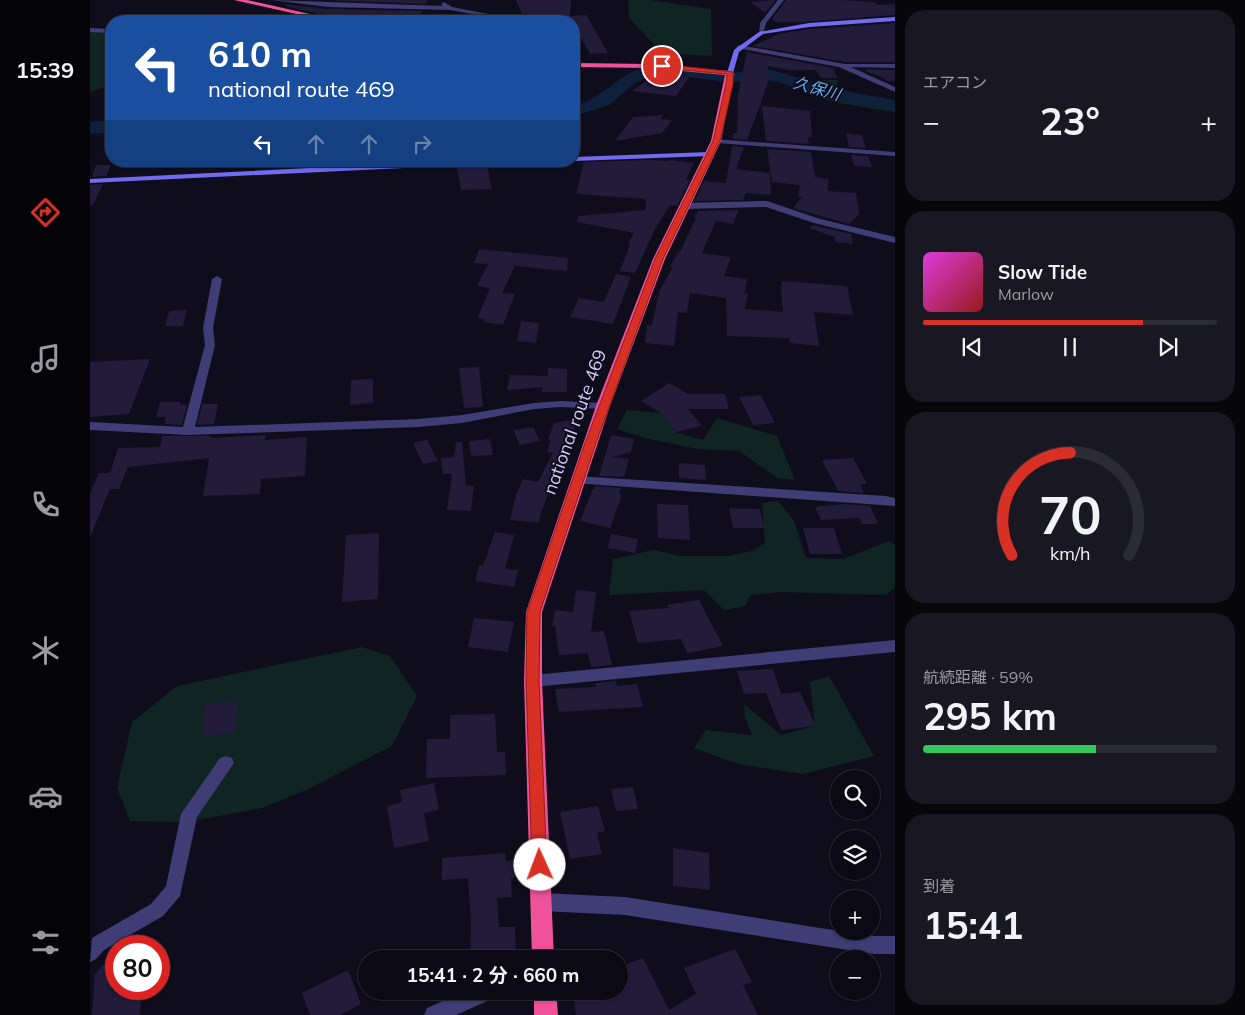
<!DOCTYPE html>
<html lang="ja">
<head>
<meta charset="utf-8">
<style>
	:root { --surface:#0b0a14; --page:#191822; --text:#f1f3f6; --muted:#9a9aa0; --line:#2b2b34; --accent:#d93025 }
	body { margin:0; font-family:Mulish,"Noto Sans JP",sans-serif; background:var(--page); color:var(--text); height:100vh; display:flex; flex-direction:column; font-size:19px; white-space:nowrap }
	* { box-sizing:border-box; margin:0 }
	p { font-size:16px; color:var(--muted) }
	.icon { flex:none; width:28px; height:28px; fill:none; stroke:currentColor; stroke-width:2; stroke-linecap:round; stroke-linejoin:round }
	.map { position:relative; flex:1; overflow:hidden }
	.panel { display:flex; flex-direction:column; gap:10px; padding:10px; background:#06060b; width:350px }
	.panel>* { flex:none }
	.top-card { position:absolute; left:15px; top:15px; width:475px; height:152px; border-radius:20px; box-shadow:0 1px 4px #0004,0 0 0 1px var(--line); background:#1a4fa0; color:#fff; overflow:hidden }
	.tools { position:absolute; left:740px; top:770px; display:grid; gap:10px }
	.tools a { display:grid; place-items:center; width:50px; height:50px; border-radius:50%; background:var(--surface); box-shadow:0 1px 4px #0004,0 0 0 1px var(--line); font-size:25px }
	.speed { position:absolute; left:15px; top:935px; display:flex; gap:10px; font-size:25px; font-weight:700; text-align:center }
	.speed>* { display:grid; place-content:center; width:65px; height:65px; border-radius:50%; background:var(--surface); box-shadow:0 1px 4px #0004,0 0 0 1px var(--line); line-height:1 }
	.speed .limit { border:8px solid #d22; background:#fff; color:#111 }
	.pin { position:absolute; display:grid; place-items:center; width:42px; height:42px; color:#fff; margin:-21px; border:2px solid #fff; border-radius:50%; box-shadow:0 1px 5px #0007 }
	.me { position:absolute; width:55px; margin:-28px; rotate:358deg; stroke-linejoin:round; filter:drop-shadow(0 0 4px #0008) }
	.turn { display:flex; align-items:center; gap:18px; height:105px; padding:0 20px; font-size:22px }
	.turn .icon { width:65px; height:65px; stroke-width:2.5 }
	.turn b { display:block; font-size:35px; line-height:42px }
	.lanes { display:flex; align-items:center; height:48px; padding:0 20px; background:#0003; justify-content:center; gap:25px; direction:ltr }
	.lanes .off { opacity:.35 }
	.big { font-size:38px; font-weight:700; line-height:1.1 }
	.panel .tile { flex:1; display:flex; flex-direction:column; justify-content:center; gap:8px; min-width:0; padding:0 18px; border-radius:20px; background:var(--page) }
	.panel .dial { align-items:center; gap:0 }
	.dial svg { height:130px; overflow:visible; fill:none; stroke:var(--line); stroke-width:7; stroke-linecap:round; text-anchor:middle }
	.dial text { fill:var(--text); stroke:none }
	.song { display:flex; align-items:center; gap:15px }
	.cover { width:60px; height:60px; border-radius:8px; background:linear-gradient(135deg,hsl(300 70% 55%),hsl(0 70% 35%)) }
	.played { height:5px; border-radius:2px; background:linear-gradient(90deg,var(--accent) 75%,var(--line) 75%) }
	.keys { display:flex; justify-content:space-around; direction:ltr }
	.heat { display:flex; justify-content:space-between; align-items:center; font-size:28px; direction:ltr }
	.charge { height:8px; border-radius:4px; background:linear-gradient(90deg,#34c759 59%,var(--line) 0) }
	.trip { position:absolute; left:268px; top:950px; width:270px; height:50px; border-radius:25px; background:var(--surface); box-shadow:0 1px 4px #0004,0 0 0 1px var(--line); font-weight:700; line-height:50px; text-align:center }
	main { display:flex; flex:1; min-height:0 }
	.dock { display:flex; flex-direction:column; width:90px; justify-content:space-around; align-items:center; background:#040408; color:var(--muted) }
	.dock .icon { width:35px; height:35px }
	.dock .active { color:var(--accent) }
	.dock b { font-size:22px; color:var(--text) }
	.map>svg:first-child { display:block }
</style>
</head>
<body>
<main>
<nav class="dock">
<b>15:39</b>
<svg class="icon active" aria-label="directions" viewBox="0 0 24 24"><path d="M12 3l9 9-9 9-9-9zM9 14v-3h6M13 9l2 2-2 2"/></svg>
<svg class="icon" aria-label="music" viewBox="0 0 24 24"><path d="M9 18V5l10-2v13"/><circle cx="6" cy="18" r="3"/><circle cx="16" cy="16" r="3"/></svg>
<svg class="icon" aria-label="phone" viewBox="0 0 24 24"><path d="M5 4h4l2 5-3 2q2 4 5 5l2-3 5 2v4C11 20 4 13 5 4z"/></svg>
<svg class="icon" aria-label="climate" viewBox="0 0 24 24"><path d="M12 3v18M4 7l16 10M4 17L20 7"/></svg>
<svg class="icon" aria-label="car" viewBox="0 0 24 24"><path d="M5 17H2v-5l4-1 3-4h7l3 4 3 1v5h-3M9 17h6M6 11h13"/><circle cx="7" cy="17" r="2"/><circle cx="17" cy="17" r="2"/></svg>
<svg class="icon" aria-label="filters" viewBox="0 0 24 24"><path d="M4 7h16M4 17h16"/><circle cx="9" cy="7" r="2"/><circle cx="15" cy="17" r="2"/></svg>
</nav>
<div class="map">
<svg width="805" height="1015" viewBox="0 0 805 1015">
	<rect width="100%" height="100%" fill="#0f0d1b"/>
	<path fill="#102424" d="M538 0H560L621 9 622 56 572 53 539 18Z
		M0 31 21 32V85L0 92Z
		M729 80H748L747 86 770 101 805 107V112L742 102 726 95 746 96 727 82Z
		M537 410 572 413 587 433 613 440 627 418 687 436 705 480 687 478 649 451 608 449 559 439 527 429Z
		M688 501 704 521 716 558 753 559 799 541 805 545V587L796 595 691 592 661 595 655 606 634 610 614 590 519 595 523 559 563 550 590 556H638L662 551 675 543 672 503Z
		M272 647 300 656 327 696 302 746 216 790 172 808 97 822 40 821 27 788 42 722 87 686Z
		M739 676 784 756 713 774 648 764 604 748 616 730 662 735 655 718 654 704 691 735 725 726 720 682Z"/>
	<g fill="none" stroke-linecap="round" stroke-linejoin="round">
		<path fill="#0f203c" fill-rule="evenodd" d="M561 65H580L630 71 636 72 639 76 636 80 630 81 580 75 559 76 544 84 519 105 484 116V106C517 97 527 73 561 65Z
			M677 69 765 93 805 100V110L763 103 676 79 649 82 643 81 640 77 643 73Z
			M21 120V132L0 134V122Z"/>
	</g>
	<path fill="#221b3a" d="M235 0H338L336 4Z
		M426 0H481L480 16 496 15 518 53 500 54 480 17V21H435Z
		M683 0H686L675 13 660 2Z
		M696 0H750L785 2 787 5 805 4V15L713 22H686L682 19Z
		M194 4 238 9 332 11 327 21H269L270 20 250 19 199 7Z
		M805 23V62H755L663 46 688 34 719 29Z
		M657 52 748 69H743L748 78H731L726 70H699L678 66 679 80 657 140 643 139V133H647L648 95Z
		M776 69 805 70V81H797L790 76 777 72Z
		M573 74 599 77 586 96 542 91 561 77 568 78Z
		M672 106 720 111 722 137H718L719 144 676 141Z
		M573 115 571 119 582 120 572 133 525 141 543 117Z
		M756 133 772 135 776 148 759 147Z
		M642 146 654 147 646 169 680 173 681 195 656 193 653 200 605 201 614 181 636 183Z
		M677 149 721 152 725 177 739 179 737 191 766 193 769 214 759 224 703 208 712 197H708L710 185 682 182Z
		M761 155 778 156 782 167 764 166Z
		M561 160 579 161 580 160 604 163 596 180H600L587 206 580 205 565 229 545 273 530 271 540 245 538 244 544 233 487 222 488 216 556 210V199L486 194 494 162Z
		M6 165H21L16 176 2 177Z
		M397 166 402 189 371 190 367 168Z
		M13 184 3 205 0 204V185Z
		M649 210 643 224 626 221 612 253 641 257 634 276 657 279 655 293H658L655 309 693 312 691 289 692 281 757 286 763 315 724 312 729 346 700 343 699 338 637 336 636 298 600 293 597 313 588 312 584 346 555 343 557 325H562L569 292 583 267H580L588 252H590L606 218H604L608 211Z
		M723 225 761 234 763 244 745 242V237L719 228Z
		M389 249 478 258 477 271 425 266 412 293 425 294 413 325 393 322 395 320 388 317 400 288 387 286 398 264 384 263Z
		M526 274 541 277 523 324 480 317 489 298 514 302Z
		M97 310 93 326H75L79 311Z
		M431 321 449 323 446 343 427 341Z
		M60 359 39 414 0 417V362Z
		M389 367 393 407 374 408 369 368Z
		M458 368 477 369V392H452L453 387 417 390 420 375 458 376Z
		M283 379V403L260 405 261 380Z
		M579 383 598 394H635L639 409H598L612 426 586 432 571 413 551 401Z
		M671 395 685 423 663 425 649 397Z
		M70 402H91L90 405H97L92 425 75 424 76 417H66Z
		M112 404H128L124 424 107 425Z
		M488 418 474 468 465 486 462 485 451 512 449 523 420 520 426 495 433 479 448 482 463 453 457 452 461 439 458 440 464 423Z
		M443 427 450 441 430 445 423 430Z
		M176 435 175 440 217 437 215 476 171 479 170 494 113 496 119 458 38 467 29 489H20L0 537V494L9 473H20L28 448 70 447 72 436H121V438Z
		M521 435 544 439 541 452 522 457 539 459 534 477 509 476Z
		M400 439 403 455 381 456 379 441Z
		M337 440 348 461 333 464 323 443Z
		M366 442H372L376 485 384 486 381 511 357 510 362 474H353L351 458 364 457Z
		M763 458 777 484H770L774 493 748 491 732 460Z
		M589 463 615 465 616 480 589 478Z
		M505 486 531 488 529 495H532L520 528 490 521 503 489H505Z
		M567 504 598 505 600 540 568 538Z
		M754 504 780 506 788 524H772L769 518 731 520 725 507Z
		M639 508 670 509 674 528H643Z
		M713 528H744L752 554H720Z
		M405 532 424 535 415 569 428 570 424 587 385 581 389 565 393 566Z
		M289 533 288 599 252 602 256 535Z
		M521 534 548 539 545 553 518 548Z
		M486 590 506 592 501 632 514 631 522 665 501 667 498 653 469 655 465 626 462 627 465 610 483 612Z
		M609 600 633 646 597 653 591 639 548 643 539 611 578 608 577 605Z
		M384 618 424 622 418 652 378 647Z
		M683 669 691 694 710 692 726 726 691 730 676 693 654 694 647 671Z
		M526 681 527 686 547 684 553 707 469 712 465 689 506 687 505 683Z
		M148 701 145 733 112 736 115 704Z
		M405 714 407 752H415L416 775 336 778 337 739H360V715Z
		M344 783 349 810 334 813 339 841 304 848 297 806 312 802 310 790Z
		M543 787 548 809 526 811 521 789Z
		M508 806 515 831 507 833 512 854 480 859 470 812Z
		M583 848 619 853 620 890 583 886Z
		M415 853 416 861 424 860 425 878H421L422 897 407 898 409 927H425L426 959H380L381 922 378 878 352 880V858Z
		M645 949 662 982 653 985 668 1015H486L484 1001H507L504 991H529V967L553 958 579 1010 606 994 594 968Z
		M26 950V989H52L50 1015H2L5 974Z
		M258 970 271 1004 250 1015H220L212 993Z"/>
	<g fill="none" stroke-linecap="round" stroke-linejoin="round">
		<path fill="#3f3c76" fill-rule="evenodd" d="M181 0 353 6 351 4 354 2 362 7 419 18 421 21 360 10 238 7Z
			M688 0H694L676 23 673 34H669L670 23Z
			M182 19H204L207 21H179Z
			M0 28 21 29V33L0 32Z
			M649 45 755 64H805V68L761 67 805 87V92L749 67 647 48 646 47Z
			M623 139 805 152V156L626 143H623Z
			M677 201 730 219 805 237V243L724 223 676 207 594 209 590 206 594 203Z
			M127 276 132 279 123 328 125 345 105 427 329 419 372 415 444 403 471 401 513 403 519 406 513 409 471 407 444 409 372 423 329 427 98 435 0 430V422L93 427 115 345 113 328 122 279Z
			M487 476 796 496 805 498V506L483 483 481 480Z
			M805 640V652L443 687 438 685 436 681 438 677 443 675Z
			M136 756 142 758 144 763 107 817 90 896 73 916 14 950 6 959 0 962 2 938 61 904 76 886 91 814 130 758Z
			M451 893 535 897 749 931 784 936H805V954H784L535 915 451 911 445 908 442 902 445 896Z
			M375 991H406L404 998 366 1015H334L337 1008Z"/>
		<path fill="#726bf1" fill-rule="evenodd" d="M805 17V21L719 27 673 34 649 52 643 73 640 75 637 73 644 50 669 32 719 23Z
			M619 152 623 154 622 156H619L484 161H483L484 157Z
			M362 161H421L417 163 0 183V179Z"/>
		<path fill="#ef529a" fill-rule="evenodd" d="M144 0H157L251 21H238Z
			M484 63 560 64 640 71 644 73 631 141 575 259 520 406 452 612V681L464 959H442L434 681 436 612 506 406 563 259 621 141 635 75 560 68 484 67Z
			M444 991H466L468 1015H444Z"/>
	</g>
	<path fill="#d93025" stroke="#8d1f18" d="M572 64 643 72V84L630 141 573 259 506 443 450 612 449 681 457 865 455 871 450 873 444 871 442 865 436 681 437 612 495 443 565 259 623 141 636 84 637 74 570 68Z"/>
	<g text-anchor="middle" stroke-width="4" stroke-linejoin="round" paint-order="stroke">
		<g font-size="16" font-style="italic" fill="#63acf0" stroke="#0f0d1b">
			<text transform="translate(727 88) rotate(16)" y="6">久保川</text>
		</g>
		<g font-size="18" fill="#d2ccfa" stroke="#0f0d1b">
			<text transform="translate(485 422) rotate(-70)" y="6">national route 469</text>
		</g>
	</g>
</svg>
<div class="tools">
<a><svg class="icon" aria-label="search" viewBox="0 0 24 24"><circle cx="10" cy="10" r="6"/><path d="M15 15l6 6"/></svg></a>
<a><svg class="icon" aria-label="layers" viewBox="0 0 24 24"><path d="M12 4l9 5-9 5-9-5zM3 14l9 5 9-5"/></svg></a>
<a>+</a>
<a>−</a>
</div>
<div class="speed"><div class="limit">80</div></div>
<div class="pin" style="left:572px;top:66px;background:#d93025"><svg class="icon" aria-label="arrive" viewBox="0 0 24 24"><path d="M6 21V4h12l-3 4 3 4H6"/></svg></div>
<svg class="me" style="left:450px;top:865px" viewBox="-20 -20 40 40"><circle r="19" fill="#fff"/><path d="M0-13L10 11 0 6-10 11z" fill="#d93025"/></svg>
<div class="trip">15:41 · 2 分 · 660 m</div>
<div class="top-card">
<div class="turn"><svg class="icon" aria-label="left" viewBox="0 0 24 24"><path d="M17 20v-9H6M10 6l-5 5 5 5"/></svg><div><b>610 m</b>national route 469</div></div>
<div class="lanes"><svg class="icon" aria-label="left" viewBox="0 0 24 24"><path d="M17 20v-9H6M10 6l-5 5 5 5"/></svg><svg class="icon off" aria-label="ahead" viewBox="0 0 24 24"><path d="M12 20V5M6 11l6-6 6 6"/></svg><svg class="icon off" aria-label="ahead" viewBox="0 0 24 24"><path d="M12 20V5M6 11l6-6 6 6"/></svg><svg class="icon off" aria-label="right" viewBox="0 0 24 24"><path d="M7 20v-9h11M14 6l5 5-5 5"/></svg></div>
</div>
</div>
<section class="panel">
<div class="tile"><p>エアコン</p>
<div class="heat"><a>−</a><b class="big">23°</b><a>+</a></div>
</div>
<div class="tile">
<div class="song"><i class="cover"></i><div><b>Slow Tide</b><p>Marlow</p></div></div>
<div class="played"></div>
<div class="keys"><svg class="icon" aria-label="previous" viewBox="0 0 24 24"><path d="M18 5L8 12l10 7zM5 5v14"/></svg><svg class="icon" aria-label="pause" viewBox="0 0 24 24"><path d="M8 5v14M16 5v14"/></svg><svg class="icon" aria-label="next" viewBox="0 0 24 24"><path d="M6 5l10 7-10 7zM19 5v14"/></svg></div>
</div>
<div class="tile dial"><svg viewBox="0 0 100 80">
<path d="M14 69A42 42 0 1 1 86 69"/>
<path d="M14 69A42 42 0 0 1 50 6" stroke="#d93025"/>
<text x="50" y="56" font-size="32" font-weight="700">70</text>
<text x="50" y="72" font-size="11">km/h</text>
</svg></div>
<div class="tile"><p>航続距離 · 59%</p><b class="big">295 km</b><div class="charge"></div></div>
<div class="tile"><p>到着</p><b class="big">15:41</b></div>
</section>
</main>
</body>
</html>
